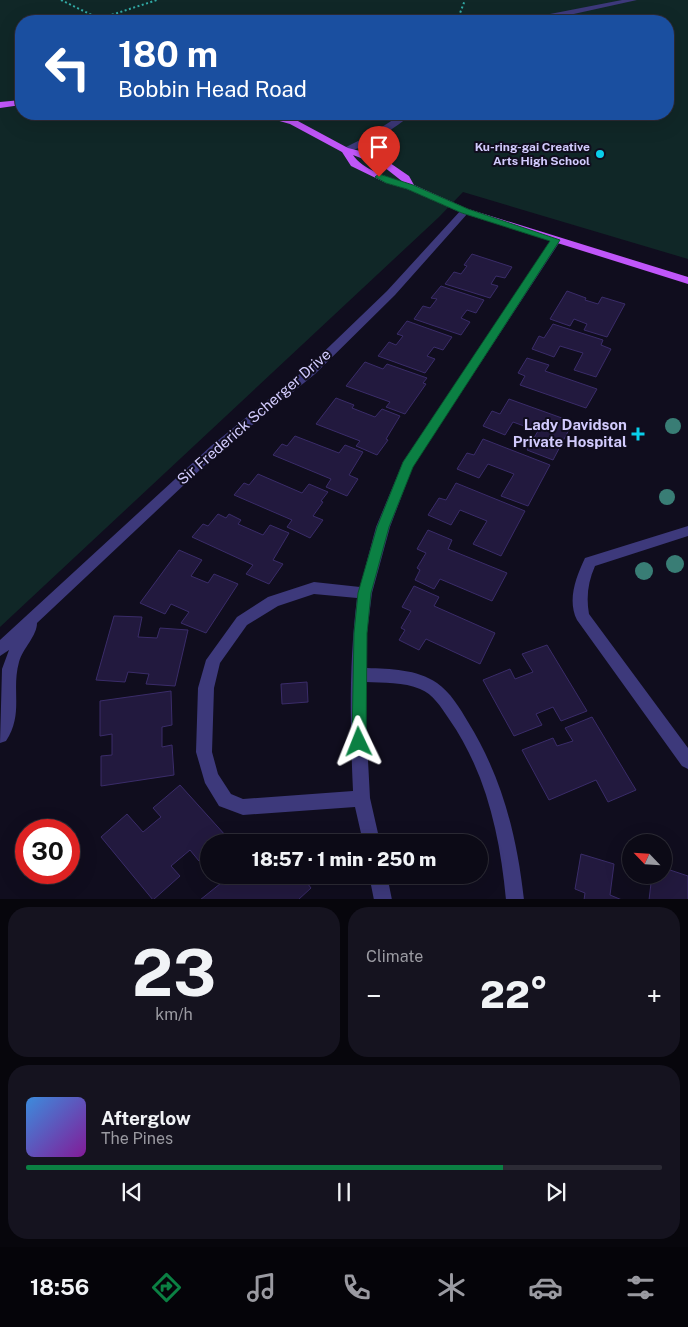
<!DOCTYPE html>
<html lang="en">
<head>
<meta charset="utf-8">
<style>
	:root { --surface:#0c0a16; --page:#15131f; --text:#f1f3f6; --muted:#9a9aa1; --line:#2c2b35; --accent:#0b8043 }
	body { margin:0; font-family:"Public Sans",sans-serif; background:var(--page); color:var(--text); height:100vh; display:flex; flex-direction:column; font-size:19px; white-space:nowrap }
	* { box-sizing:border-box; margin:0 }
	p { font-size:16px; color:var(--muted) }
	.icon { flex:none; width:28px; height:28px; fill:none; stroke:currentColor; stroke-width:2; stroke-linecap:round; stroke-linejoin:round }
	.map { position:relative; height:899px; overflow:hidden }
	.details { display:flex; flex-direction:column; gap:8px; padding:8px; background:#07060c; flex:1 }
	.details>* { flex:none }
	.guide { position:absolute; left:15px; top:15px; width:659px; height:105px; border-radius:20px; box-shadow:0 5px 20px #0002,0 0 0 1px var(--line); background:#1a4fa0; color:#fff; overflow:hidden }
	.needle { width:32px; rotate:295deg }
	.controls { position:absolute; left:622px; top:834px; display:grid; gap:10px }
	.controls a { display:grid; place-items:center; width:50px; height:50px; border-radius:50%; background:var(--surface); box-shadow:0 5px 20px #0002,0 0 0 1px var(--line); font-size:25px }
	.speed { position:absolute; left:15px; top:819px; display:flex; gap:10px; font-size:25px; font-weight:700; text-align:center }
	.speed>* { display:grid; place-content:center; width:65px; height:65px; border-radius:50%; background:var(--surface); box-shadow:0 5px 20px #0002,0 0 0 1px var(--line); line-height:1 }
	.speed .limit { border:8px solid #d22; background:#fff; color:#111 }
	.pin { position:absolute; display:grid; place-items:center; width:42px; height:42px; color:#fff; margin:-51px -21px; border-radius:50% 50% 50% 0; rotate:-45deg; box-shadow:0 0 5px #0007 }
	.pin .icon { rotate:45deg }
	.me { position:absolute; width:55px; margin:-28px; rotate:358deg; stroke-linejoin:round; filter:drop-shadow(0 0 4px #0008) }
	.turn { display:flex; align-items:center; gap:18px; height:105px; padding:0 20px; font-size:22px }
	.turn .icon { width:65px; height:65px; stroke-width:2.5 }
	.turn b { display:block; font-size:35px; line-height:42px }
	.big { font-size:38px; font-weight:800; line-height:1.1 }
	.details .tile { flex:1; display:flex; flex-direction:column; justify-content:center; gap:8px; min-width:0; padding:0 18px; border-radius:20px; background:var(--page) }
	.details .dial { align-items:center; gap:0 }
	.dial b { font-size:65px; line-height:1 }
	.song { display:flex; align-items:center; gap:15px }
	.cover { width:60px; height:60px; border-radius:8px; background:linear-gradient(135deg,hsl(210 70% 55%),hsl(290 70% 35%)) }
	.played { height:5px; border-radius:2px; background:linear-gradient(90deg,var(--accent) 75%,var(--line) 75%) }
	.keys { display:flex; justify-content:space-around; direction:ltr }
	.heat { display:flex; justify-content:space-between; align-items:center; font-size:28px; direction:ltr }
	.details .tiles { flex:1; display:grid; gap:8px; grid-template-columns:1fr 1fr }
	.tile:last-child { grid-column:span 2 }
	.trip { position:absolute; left:200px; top:834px; width:288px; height:50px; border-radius:25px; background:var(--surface); box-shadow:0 5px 20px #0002,0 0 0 1px var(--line); font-weight:800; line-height:50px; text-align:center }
	.tabs { display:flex; height:80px; justify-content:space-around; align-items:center; background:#050409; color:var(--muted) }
	.tabs .icon { width:35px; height:35px }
	.tabs .active { color:var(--accent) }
	.tabs b { font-size:22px; color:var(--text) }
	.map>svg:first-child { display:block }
</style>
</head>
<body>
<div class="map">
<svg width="688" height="900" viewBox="0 0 688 900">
	<rect width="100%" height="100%" fill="#100d1e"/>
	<path fill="#102727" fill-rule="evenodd" d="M0 0H688V259L463 192 439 217 0 627ZM21 21H668V114H21Z"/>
	<path fill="#22193e" stroke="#3a2c69" d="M472 254 512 267 505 278 496 276 491 284 498 286 490 298 445 284 454 272 461 274 467 266 464 265Z
		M441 286 484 300 476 313 467 310 461 318 470 322 461 335 414 319 423 306 430 308 437 299 431 298Z
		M567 291 586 298 585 300 598 304 602 297 625 304 607 337 584 330 587 324 574 319 570 326 550 319Z
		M407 321 452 337 443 350 434 347 427 356 435 359 425 373 378 356 389 342 396 345 403 336 397 334Z
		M553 324 603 340 601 345 611 349 596 377 574 370 583 353 560 346 554 357 532 349 539 336 544 338Z
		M527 358 549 365 545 371 597 389 586 408 520 385 525 376 518 373Z
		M365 362 383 369 387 364 427 378 423 383 426 384 405 414 386 407 390 402 346 386Z
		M336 398 354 405 352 408 375 417 382 409 400 416 386 439 388 440 377 455 356 446 360 441 316 424Z
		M509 399 573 422 553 460 527 450 538 431 513 422 505 435 483 426 492 411 500 414Z
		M295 436 339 453 345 445 363 452 349 475 358 479 347 496 326 487 331 479 273 455 282 444 287 446Z
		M483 439 550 465 528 506 501 496 514 474 488 464 479 478 457 469 467 453 474 455Z
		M258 474 302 493 309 484 328 492 321 501 323 502 313 516 323 520 310 538 287 527 292 520 234 495 244 483 249 485Z
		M456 483 525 511 501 556 473 544 487 521 460 510 451 525 428 515 439 498 446 500Z
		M218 514 226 518 229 514 241 520 238 524 263 535 270 525 289 533 273 560 283 564 269 584 246 574 253 565 192 537 203 524 208 526Z
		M428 530 452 540 448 549 507 573 492 601 440 579 434 589 415 580 420 570 417 568 426 553 417 549Z
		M179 550 202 560 191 576 208 583 214 574 238 584 206 633 181 623 189 612 171 604 165 614 140 603Z
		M414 586 439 597 434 606 495 633 480 664 426 639 419 650 399 640 405 630 401 628 411 611 402 607Z
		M114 616 142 617 138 637 157 638 160 628 188 630 175 686 146 684 149 674 128 672 125 682 96 680Z
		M547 645 587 711 561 721 553 707 536 714 542 725 514 736 483 680 510 669 515 679 533 672 522 654Z
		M307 682 308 702 282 704 281 684Z
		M171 691 172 725 162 727V747L172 745 174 775 101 786V756L112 755V734L100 736V701Z
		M592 717 636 790 608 802 596 780 549 800 522 750 553 738 557 746 573 741 565 728Z
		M180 785 226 836 220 842H209V853L199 861 190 850 171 866 180 876 153 900 101 837 127 814 143 832 161 817 153 808Z
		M581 854 614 864 610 895 622 900H584L585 893 575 889Z
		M664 868 688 876V900H649L652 875H664Z
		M231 875H301L311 888 298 900H200Z"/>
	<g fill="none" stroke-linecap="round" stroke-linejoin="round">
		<path stroke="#32aba6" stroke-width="2" stroke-dasharray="2 2.5" stroke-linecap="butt" d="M61 0 104 21
			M99 19 157 0
			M457 21 465 0"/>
		<path fill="#3d397b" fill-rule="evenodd" d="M622 0H637L542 21H532L550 14Z
			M402 114H411C401 125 356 154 342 152L340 150 368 136Z
			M465 208 470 211 468 213 395 295 315 374 219 452 37 623C37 636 23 648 19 662 11 691 24 713 6 741L0 743 2 669 9 650 0 656V640L211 446 307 368 387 291 462 209Z
			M556 237 561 240 413 466 390 527 372 593 367 633V668C390 669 417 669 437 683 450 692 460 708 468 722 502 777 517 836 524 900H506C500 835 486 772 449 719 441 707 433 694 420 689 404 682 383 683 366 682V723L370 798 380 842H363L355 807 243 815 219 806 205 783 196 752 198 688 206 660 237 617 268 597 314 582 360 587 376 527 403 462 551 240ZM314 594 357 598C349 662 350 726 353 791L243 799 231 794 218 774 212 752 214 688 220 663 247 625 278 606Z
			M688 526V536L595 566C588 582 586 597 589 614L688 748V769L682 766 577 620C567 600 576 577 585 558Z
			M369 875H387L392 900H374Z"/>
		<path fill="#c056f9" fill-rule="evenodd" d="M21 100V105L0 108V102Z
			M261 114H274L296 120 348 148 368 153 390 163 409 176 414 185 468 209 688 277V284L462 213 407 189 386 183 351 166 342 152 290 124 262 116ZM353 155 384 167 403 182C387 177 362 169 353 155Z"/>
	</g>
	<g fill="#397d75">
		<circle cx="673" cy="426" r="8"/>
		<circle cx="667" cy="497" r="8"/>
		<circle cx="675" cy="564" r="9"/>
		<circle cx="644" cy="571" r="9"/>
	</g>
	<path fill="#0b8043" stroke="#07532c" d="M379 174 413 185 468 209 560 240 413 467 389 527 371 593 367 633 366 742 364 746 359 748 354 746 352 742 354 633 358 593 377 527 403 462 550 241 462 213 407 189 386 183 375 177Z"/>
	<g fill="#09cfeb" stroke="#100d1e" stroke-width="2">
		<circle cx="600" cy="154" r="5"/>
		<path d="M635.5 426.5h5v5h5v5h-5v5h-5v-5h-5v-5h5z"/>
	</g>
	<g text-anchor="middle" stroke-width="4" stroke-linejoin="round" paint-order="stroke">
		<g font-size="12" font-weight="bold" fill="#d2cbfd" stroke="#100d1e" text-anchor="end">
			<text x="590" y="151">Ku-ring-gai Creative<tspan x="590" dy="14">Arts High School</tspan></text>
		</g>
		<g font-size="15" fill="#d2cbfd" stroke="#100d1e">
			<text transform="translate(254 417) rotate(-41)" y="5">Sir Frederick Scherger Drive</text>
		</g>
		<g font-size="15" font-weight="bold" fill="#d2cbfd" stroke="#100d1e" text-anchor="end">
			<text x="627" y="430">Lady Davidson<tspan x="627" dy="17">Private Hospital</tspan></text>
		</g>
	</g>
</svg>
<div class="controls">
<a><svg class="needle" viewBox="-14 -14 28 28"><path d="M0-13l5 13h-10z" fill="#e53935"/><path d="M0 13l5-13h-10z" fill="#9a9aa1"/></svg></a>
</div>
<div class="speed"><div class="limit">30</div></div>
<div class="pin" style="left:379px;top:177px;background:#d93025"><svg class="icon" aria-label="arrive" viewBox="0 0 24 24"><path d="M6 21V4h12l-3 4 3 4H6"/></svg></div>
<svg class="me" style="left:359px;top:742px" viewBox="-20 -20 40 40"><path d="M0-17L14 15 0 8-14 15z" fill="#0b8043" stroke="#fff" stroke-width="4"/></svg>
<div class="trip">18:57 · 1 min · 250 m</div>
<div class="guide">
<div class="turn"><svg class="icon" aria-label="left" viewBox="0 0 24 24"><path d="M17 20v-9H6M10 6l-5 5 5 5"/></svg><div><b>180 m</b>Bobbin Head Road</div></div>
</div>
</div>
<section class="details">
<div class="tiles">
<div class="tile dial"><b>23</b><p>km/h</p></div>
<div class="tile"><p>Climate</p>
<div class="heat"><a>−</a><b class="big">22°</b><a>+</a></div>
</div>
<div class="tile">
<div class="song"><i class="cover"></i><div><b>Afterglow</b><p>The Pines</p></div></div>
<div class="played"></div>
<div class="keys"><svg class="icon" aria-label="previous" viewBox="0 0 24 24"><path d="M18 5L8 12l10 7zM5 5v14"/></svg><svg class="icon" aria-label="pause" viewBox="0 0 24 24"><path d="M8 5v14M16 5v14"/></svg><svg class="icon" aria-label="next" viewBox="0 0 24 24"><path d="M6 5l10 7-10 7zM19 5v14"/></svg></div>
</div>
</div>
</section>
<nav class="tabs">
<b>18:56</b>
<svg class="icon active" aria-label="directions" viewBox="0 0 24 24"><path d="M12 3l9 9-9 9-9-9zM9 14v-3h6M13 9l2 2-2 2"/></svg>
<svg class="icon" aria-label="music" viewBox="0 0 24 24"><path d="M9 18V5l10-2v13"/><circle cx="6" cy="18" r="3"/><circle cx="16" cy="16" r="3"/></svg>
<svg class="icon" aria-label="phone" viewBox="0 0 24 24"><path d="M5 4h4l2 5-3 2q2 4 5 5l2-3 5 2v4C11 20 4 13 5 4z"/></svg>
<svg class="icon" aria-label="climate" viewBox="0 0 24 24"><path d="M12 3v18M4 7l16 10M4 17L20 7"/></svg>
<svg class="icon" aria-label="car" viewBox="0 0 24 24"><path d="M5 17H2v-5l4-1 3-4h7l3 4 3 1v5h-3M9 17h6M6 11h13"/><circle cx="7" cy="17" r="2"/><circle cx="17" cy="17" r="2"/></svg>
<svg class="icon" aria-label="filters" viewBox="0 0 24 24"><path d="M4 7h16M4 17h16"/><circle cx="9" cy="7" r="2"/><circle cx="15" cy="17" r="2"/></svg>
</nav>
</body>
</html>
